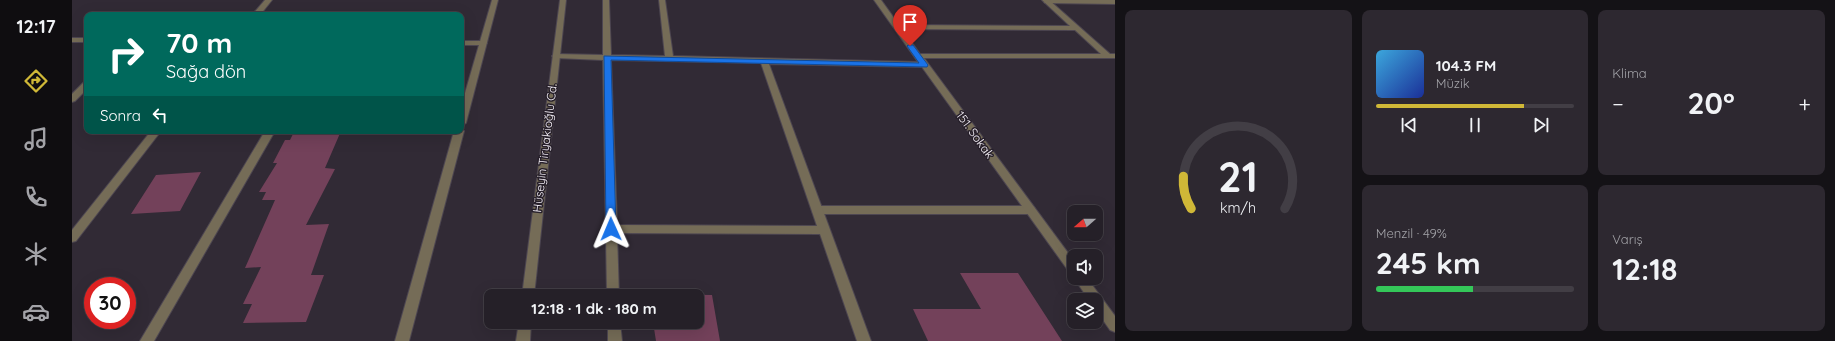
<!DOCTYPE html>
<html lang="tr">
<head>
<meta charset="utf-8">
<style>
	:root { --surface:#252028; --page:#2d2830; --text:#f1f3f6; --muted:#a3a3a8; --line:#423e45; --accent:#d0b837 }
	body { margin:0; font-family:Quicksand,sans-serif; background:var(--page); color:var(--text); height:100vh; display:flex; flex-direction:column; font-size:15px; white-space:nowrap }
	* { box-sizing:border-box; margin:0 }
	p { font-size:13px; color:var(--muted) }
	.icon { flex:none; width:22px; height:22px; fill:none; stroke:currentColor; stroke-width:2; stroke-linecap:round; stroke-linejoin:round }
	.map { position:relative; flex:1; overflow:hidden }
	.drawer { display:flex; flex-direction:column; gap:10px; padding:10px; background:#141216; width:720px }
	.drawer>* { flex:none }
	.top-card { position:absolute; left:12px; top:12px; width:380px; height:122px; border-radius:8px; box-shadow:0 4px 16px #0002,0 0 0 1px var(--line); background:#00695c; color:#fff; overflow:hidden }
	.needle { width:26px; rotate:250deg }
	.controls { position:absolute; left:995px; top:205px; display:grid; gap:8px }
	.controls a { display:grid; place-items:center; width:36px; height:36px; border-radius:8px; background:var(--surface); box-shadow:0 4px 16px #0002,0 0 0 1px var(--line); font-size:20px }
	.speed { position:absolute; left:12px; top:277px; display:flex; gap:8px; font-size:20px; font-weight:700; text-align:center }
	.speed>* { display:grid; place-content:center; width:52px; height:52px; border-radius:50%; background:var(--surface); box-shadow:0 4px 16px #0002,0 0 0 1px var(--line); line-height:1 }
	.speed .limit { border:6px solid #d22; background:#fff; color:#111 }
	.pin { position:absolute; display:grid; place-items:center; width:34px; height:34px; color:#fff; margin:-41px -17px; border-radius:50% 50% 50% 0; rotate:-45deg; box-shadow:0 0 4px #0007 }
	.pin .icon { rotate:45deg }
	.me { position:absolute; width:44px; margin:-22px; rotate:359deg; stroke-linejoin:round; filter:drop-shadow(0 0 3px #0008) }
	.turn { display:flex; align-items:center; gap:14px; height:84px; padding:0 16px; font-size:18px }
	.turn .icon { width:52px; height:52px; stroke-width:2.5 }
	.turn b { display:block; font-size:28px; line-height:34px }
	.then { display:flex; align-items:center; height:38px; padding:0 16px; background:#0003; gap:8px; font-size:15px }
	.big { font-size:30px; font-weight:700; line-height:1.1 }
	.drawer .card { flex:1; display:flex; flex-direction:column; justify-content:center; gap:6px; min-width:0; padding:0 14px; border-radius:8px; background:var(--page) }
	.drawer .dial { align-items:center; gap:0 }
	.dial svg { height:104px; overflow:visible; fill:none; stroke:var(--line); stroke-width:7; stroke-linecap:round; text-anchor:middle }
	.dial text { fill:var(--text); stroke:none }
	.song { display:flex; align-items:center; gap:12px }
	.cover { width:48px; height:48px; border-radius:6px; background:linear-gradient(135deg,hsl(200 70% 55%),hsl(230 70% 35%)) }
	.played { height:4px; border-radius:2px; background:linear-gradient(90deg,var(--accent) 75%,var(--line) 75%) }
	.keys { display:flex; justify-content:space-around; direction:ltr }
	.heat { display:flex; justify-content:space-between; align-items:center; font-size:22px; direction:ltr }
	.charge { height:6px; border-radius:3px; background:linear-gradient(90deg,#34c759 49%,var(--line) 0) }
	.drawer .tiles { flex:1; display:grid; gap:10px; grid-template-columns:repeat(3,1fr) }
	.card:first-child { grid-row:span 2 }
	.trip { position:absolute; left:412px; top:289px; width:220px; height:40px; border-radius:8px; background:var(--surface); box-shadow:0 4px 16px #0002,0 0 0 1px var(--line); font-weight:700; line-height:40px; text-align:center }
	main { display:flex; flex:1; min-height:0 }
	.menu { display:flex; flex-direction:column; width:72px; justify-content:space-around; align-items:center; background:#0f0d10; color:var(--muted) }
	.menu .icon { width:28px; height:28px }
	.menu .on { color:var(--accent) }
	.menu b { font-size:18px; color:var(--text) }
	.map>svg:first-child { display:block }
</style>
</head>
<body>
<main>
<nav class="menu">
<b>12:17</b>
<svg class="icon on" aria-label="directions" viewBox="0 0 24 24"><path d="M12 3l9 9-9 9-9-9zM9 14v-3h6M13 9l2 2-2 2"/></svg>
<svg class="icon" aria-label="music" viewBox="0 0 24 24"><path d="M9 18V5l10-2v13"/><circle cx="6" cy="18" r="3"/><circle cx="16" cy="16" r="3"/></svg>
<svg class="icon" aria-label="phone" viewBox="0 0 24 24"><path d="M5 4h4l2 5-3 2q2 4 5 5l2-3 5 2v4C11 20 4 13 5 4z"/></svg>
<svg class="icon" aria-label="climate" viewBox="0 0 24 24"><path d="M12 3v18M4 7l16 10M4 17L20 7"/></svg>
<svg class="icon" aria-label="car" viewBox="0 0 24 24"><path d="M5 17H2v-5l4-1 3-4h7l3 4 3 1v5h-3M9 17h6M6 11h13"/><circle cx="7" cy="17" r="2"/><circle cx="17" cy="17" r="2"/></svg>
</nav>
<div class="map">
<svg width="1043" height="341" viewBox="0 0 1043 341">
	<rect width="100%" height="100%" fill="#312a35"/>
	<path fill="#73415a" d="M269 131 253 168 263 169 234 225 257 224 239 275H252L234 322 171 323 180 304H171L189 267 173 268 203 200H190L194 192H187L205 163H201L213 140H218L222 132Z
		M129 172 108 211 59 214 84 175Z
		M888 273H946L990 341H856L841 309H909Z
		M578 294 640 295 648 341H584L581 322H625V296H578Z"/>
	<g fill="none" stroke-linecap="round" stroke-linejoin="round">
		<g stroke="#4d4651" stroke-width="2">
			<path id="service" d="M975 0H1043V4L973 3 972 2Z
				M745 206H958L962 207 963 210 962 213 958 214H745L741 213 740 210 741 207Z"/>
		</g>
		<g stroke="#4d4651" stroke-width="2">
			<path id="minor" d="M193 0H200L188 15H180Z
				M531 0H537L539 55 593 56 587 0H593L601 56 846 62 802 0H809L827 25 998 26 970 0H977L1038 54H1043V58H852L1002 261V275L998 273 850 67 697 64 799 341H785L748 234 545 233 547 296H535L531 60 484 58 480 56 484 54 531 55ZM830 29 1003 30 1029 54H848ZM539 60 689 63 745 226 545 225Z
				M0 38H15V42H0Z
				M389 41H411L415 43 411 45H389Z
				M15 81V89L3 101 0 102V94L12 82Z
				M79 131H89L4 241 0 242V230Z
				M193 131H203L82 341H68Z
				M1002 278H1015L1043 316V332L1038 330 1024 310V300H1017Z
				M536 322H548L550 341H536Z"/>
		</g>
		<g stroke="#4d4651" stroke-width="2">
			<path id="tertiary" d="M420 0H426L394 123 389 126V107Z
				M488 0H494L462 296H450Z
				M389 129 392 131 337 341H323L382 131H389Z
				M447 322H459L458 341H444Z"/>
		</g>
		<use href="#service" fill="#756c57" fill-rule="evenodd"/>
		<use href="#minor" fill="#756c57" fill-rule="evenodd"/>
		<use href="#tertiary" fill="#756c57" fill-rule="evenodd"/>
	</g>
	<path fill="#1a73e8" stroke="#114b97" d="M836 45H841L856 65 855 67 539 60 544 229 539 233 536 232 534 229 532 56 847 63 835 46Z"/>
	<g text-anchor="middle" stroke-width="3" stroke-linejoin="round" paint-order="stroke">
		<g font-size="12" fill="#f8f3fa" stroke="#27202b">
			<text transform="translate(903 135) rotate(54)" y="4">151. Sokak</text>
			<text transform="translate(473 148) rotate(-83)" y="4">Hüseyin Tiryakioğlu Cd.</text>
		</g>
	</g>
</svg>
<div class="controls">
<a><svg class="needle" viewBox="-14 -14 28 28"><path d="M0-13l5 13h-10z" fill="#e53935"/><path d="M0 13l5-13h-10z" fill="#a3a3a8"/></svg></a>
<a><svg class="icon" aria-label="sound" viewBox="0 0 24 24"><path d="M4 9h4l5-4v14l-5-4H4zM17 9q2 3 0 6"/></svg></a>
<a><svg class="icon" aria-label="layers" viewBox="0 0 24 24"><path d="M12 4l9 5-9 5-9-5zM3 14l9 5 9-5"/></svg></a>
</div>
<div class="speed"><div class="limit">30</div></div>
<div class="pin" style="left:838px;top:46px;background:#d93025"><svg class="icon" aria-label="arrive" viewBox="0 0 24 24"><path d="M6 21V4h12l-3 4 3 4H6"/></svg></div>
<svg class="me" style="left:539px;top:229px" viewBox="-20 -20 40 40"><path d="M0-17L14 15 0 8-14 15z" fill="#1a73e8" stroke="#fff" stroke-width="4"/></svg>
<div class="trip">12:18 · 1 dk · 180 m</div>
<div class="top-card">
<div class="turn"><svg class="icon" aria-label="right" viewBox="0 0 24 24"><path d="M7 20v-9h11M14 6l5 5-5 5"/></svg><div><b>70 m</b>Sağa dön</div></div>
<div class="then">Sonra<svg class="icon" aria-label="left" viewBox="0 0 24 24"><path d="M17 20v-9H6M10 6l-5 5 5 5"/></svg></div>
</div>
</div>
<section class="drawer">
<div class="tiles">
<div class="card dial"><svg viewBox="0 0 100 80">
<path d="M14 69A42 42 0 1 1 86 69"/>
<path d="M14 69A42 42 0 0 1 8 44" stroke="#d0b837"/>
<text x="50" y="56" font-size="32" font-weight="700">21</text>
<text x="50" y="72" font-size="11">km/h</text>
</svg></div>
<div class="card">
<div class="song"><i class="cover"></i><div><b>104.3 FM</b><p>Müzik</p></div></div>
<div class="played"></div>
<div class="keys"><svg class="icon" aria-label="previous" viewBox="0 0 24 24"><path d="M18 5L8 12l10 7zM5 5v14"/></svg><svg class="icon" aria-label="pause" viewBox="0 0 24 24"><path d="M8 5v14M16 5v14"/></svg><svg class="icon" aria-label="next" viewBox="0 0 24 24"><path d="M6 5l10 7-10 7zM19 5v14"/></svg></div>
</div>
<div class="card"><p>Klima</p>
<div class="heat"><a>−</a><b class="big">20°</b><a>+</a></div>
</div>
<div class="card"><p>Menzil · 49%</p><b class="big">245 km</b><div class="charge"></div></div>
<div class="card"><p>Varış</p><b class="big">12:18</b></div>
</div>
</section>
</main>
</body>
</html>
